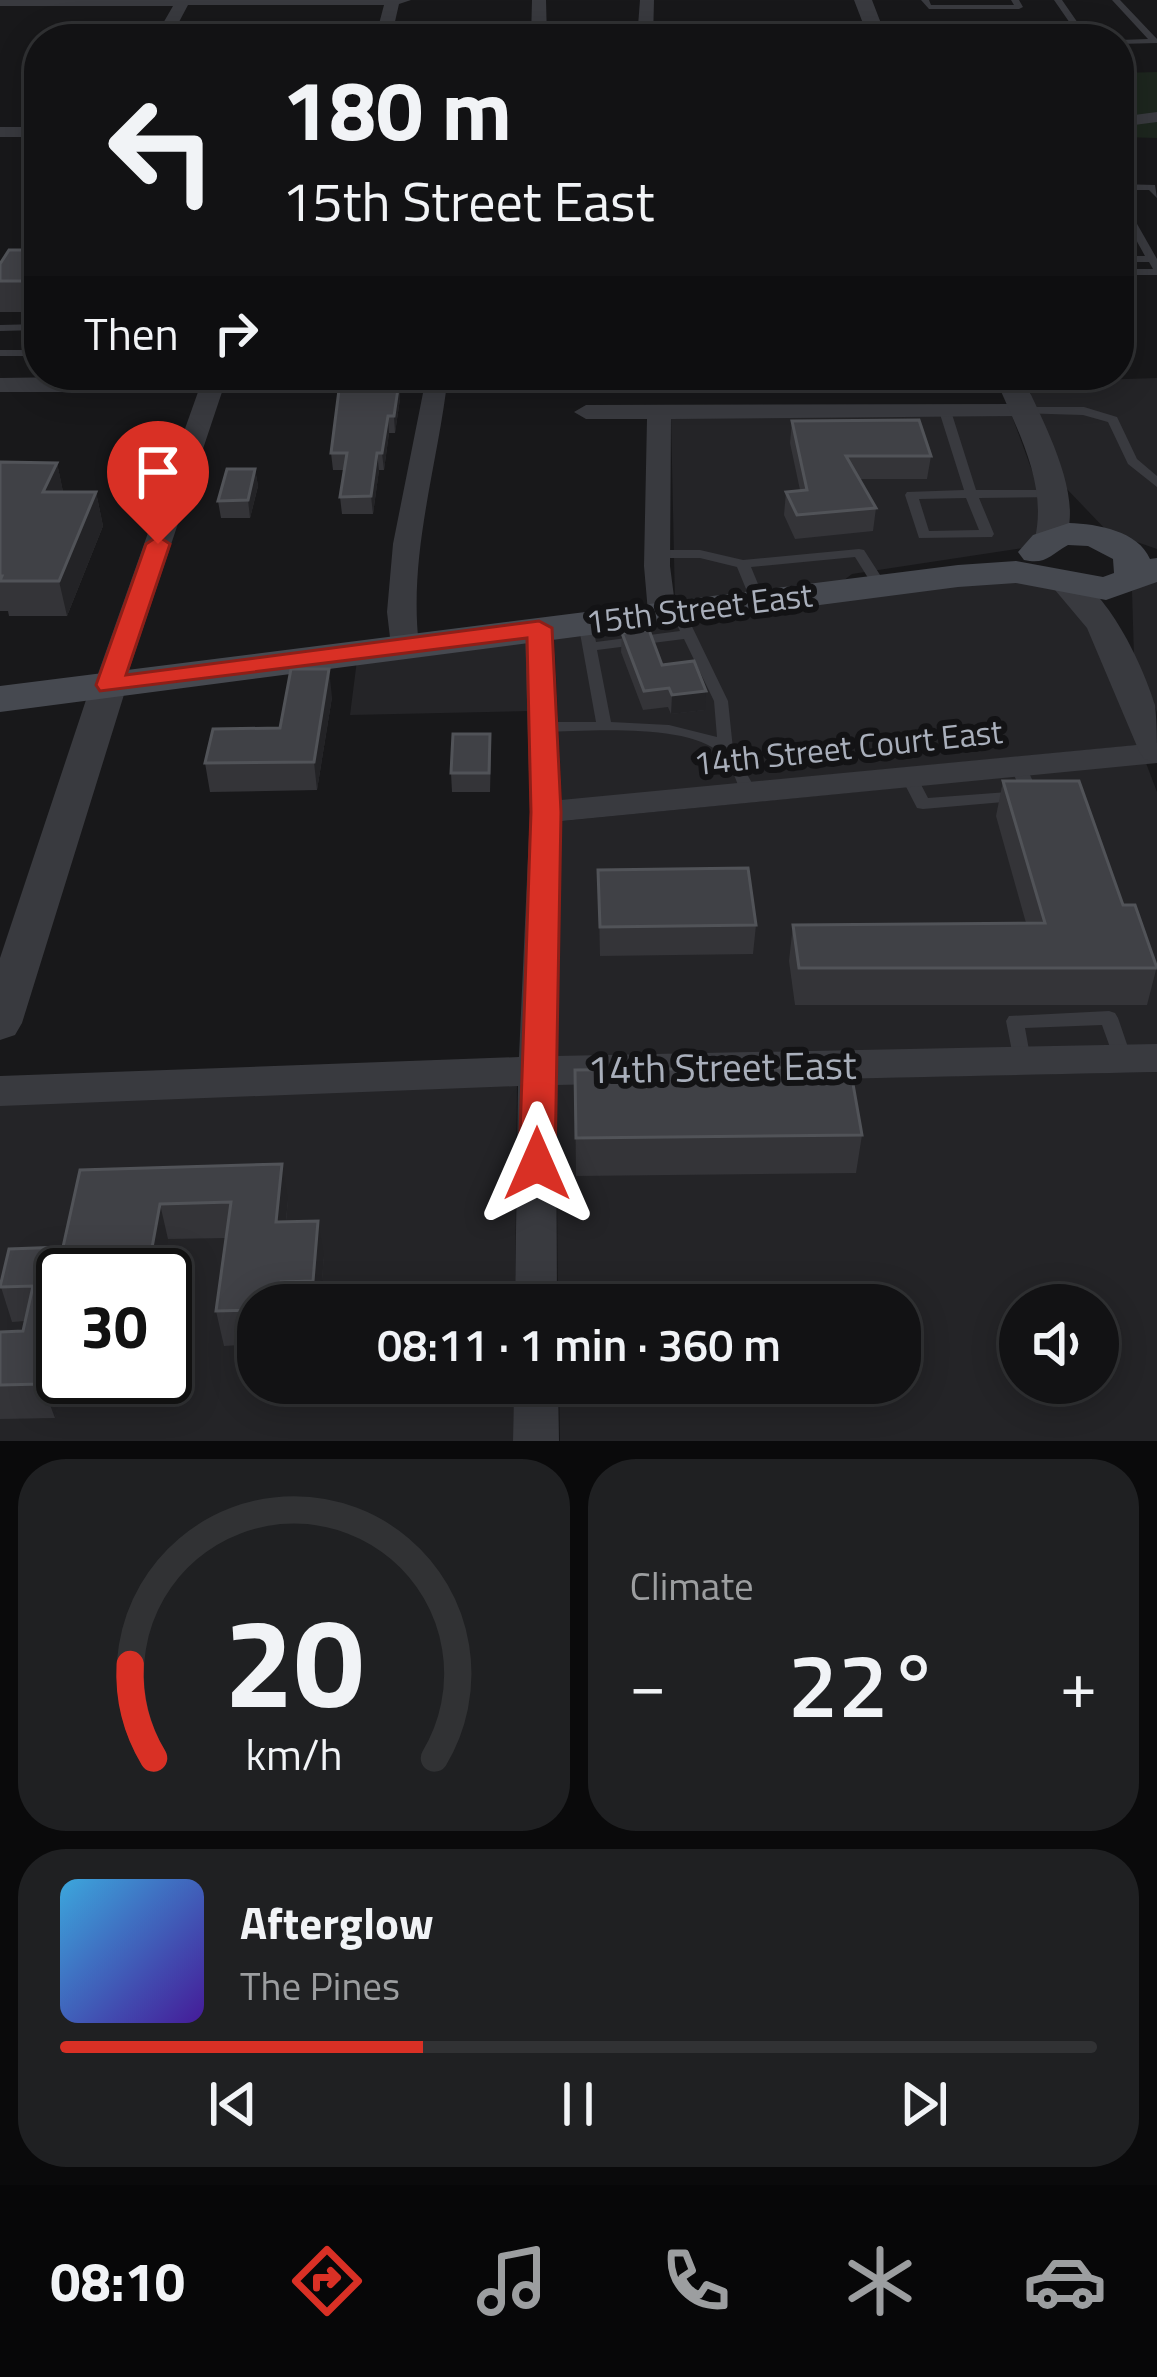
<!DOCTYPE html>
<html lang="en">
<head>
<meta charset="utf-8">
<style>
	:root { --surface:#121214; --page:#1f2022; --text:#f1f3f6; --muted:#9c9ea0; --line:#313234; --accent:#d93025 }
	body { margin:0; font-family:"Titillium Web",sans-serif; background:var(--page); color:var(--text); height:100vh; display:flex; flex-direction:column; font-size:45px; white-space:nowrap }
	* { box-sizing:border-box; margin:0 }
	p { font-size:39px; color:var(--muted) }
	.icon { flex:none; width:66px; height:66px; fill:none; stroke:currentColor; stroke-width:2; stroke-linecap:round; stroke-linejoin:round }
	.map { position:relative; height:1441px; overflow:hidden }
	.side { display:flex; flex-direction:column; gap:18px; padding:18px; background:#0a0a0b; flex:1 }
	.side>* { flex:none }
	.hud { position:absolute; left:24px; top:24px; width:1110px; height:366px; border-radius:48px; box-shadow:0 6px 30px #0003,0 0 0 3px var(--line); background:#121214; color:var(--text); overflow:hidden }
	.buttons { position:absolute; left:999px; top:1284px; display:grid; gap:24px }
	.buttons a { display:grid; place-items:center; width:120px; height:120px; border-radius:50%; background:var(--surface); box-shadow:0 6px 30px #0003,0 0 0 3px var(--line); font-size:60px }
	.speed { position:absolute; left:36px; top:1248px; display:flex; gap:24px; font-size:60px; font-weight:700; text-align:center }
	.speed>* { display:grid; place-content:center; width:156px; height:156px; border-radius:50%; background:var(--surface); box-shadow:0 6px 30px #0003,0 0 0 3px var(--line); line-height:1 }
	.speed .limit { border:6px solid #111; border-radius:18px; background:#fff; color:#111 }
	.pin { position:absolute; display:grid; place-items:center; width:102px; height:102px; color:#fff; margin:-123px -51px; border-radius:50% 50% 50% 0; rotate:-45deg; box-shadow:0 0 12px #0007 }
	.pin .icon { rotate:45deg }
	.me { position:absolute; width:132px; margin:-66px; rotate:0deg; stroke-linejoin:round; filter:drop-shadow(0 0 9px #0008) }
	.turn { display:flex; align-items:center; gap:42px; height:252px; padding:0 60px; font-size:54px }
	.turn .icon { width:156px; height:156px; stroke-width:2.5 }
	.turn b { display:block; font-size:84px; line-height:102px }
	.then { display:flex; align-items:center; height:114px; padding:0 60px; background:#0003; gap:24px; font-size:45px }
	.big { font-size:90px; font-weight:600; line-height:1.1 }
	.side .tile { flex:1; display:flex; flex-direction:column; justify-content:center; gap:18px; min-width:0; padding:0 42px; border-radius:48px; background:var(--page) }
	.side .dial { align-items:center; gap:0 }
	.dial svg { height:312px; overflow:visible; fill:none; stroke:var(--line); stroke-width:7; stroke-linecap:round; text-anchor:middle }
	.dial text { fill:var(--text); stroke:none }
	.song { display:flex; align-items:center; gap:36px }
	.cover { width:144px; height:144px; border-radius:18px; background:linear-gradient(135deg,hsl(200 70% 55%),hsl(260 70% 35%)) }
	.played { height:12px; border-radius:6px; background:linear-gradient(90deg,var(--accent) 35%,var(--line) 35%) }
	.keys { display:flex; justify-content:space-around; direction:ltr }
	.heat { display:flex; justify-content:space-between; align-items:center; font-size:66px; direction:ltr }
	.side .tiles { flex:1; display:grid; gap:18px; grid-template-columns:1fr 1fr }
	.tile:last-child { grid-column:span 2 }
	.trip { position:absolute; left:237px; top:1284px; width:684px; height:120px; border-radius:48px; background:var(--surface); box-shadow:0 6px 30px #0003,0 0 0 3px var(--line); font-weight:600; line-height:120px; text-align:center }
	.menu { display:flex; height:192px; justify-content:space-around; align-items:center; background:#070708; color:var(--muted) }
	.menu .icon { width:84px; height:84px }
	.menu .active { color:var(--accent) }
	.menu b { font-size:54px; color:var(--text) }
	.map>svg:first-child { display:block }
</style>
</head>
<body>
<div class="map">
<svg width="1157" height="1441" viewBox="0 0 1157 1441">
	<rect width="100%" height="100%" fill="#18181a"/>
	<path fill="#242427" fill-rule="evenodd" d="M1157 378V549L1108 532 1064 486 1030 402 1032 382Z
		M1012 416 1038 487 1039 534 1023 548 852 574 839 584 675 603 671 417Z
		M1157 578V712L1134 657 1132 591Z
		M1018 579 1056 589 1089 625 1139 745 562 801 554 634Z
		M526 638 530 711 350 715 357 660Z
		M1146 763 1157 792V1045L556 1057 562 821Z
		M1157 1072V1441H560L559 1383H900V1305H558L556 1084ZM1020 1305H1098V1383H1020Z
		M517 1085 515 1305H258V1383H514L513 1441H0V1104ZM63 1275H165V1377H63Z"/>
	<path fill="#1d261e" d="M1157 72V138L1119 137V73Z"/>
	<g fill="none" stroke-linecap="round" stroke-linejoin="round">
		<path fill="#393a3f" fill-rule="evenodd" d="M921 0H929L931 5H1014L1011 0H1019L1023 7 1019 9H929Z
			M1054 0H1062L1089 39H1081Z
			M1112 0H1120L1157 39V43L1119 44V40L1148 39Z
			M1119 184 1155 185 1157 198 1149 190H1119Z
			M1119 198 1124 201 1157 259V275H1119V269H1153L1149 262H1119V256H1145L1119 209Z
			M39 324V330L0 331V325Z
			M0 350H39V356H0Z
			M945 407 951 411 976 490H1053L1057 491V497L979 498 994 534 992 537 919 538 905 495 907 492 964 490 939 411ZM966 498 979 530 929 531 919 499Z
			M1022 407H1084L1117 417 1137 459 1157 476V487L1128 464 1108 422 1083 415 1018 413V409Z
			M859 549 864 550 882 578 880 581H870L855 557 751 567 765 601 758 605 751 601 737 567 700 558H657L650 554 657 550H700L743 560Z
			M677 606 684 610 728 701 733 749 757 792 755 796H743C736 782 732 765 721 754 690 723 587 731 545 732L537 727 545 722H596L578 622 580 619 585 618 592 622 596 642 680 631 670 610ZM684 639 714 701 717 737 669 725 611 722 597 650Z
			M1018 761 1026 766 1039 795 1037 799 923 809 917 808 901 777 909 772 915 773 928 798 1021 791 1010 766Z
			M1109 1011 1115 1013 1118 1018 1132 1059 1130 1064 1123 1066 1116 1064 1102 1025 1025 1028 1031 1061 1029 1066 1022 1068 1015 1066 1006 1021 1009 1016Z"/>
		<path fill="#393a3f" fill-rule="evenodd" d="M0 0H411L399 4 391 39H375L384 5H188L170 39H154L173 6H0Z
			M532 0H546L547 39H531Z
			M640 0H654L653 39H637Z
			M1157 112V122L1119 127V117Z
			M0 127H39V137H0Z
			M205 375 425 379 426 375H448C438 466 408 553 419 646L415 652 405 655 391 646 387 612 393 544 423 393 222 392 124 685 109 694 99 691 94 685 198 392H0V378Z
			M1022 404 1030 406V416L671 419 670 566 676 612 662 620 648 612 644 566 647 419H586L574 412 586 405Z
			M539 620 553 628 561 800 1157 743V763L562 821 556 1056 1157 1044V1072L556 1085 557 1305H515L518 1086 0 1106V1076L519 1057 530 812 525 628Z
			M514 1383H558L559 1441H513Z"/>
		<path fill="#393a3f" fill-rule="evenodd" d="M854 0H872L887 39H869Z
			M994 375H1022C1040 417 1089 501 1062 545L1051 547 1035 538C1048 482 1015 426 994 375Z
			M1066 574C1106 584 1144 668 1155 705 1157 722 1157 745 1157 763L1144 759 1139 751 1087 628 1050 584Z
			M109 674 121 677 127 685 22 1023 15 1035 0 1040V958L91 685 97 677Z"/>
		<path fill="#464950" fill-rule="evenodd" d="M1069 523C1098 524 1138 531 1150 559L1157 558V582L1106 600 1016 583 958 587 0 712V686L958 565 1016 561 1103 577 1114 573 1113 559 1088 546 1068 545C1050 555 1046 565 1024 560L1018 552 1033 535Z"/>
	</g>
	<path fill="#343438" d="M39 250V312H0V264Z
		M399 382 400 399 395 433H389L384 470H379L373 514H342L340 497 344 470H333L331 453Z
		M792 421 931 456 927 479H859L876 508 873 531 795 539 784 515 786 492 800 490 790 443Z
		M0 462 57 463 63 492H96L103 526 67 616H9L8 611H0Z
		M255 469 258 486 250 518H221L218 501Z
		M622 633 662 665 705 710 671 714 668 707 643 710 621 652Z
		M332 697 317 790 210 792 205 763 280 728Z
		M491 753 490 792H452L451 773Z
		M1003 781 1123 905 1157 966 1147 1005H795L789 961 793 925 1026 923 996 816Z
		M598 870 756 925 753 954 600 956Z
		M575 1070 862 1135 856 1173 576 1176Z
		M80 1170 288 1200 286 1222 324 1256 320 1305H258V1344L224 1346 216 1311 226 1238 168 1239 63 1275V1377L55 1418 0 1419V1332L23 1331 25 1321 12 1322 0 1284 63 1247Z"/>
	<path fill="#232326" d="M399 382 400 399 395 433 394 416Z
		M388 416 389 433 384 470 382 453Z
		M377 453 379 470 373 514 371 496Z
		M57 463 64 496 43 492Z
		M255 469 258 486 250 518 248 500Z
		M96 492 103 526 67 616 59 581Z
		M329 669 332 697 317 790 314 762Z
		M706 691 705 710 671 714 672 695Z
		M282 1164 288 1200 282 1258 276 1222Z
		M160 1204 168 1239 162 1275H147Z
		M318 1221 324 1256 320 1305H317L313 1281Z
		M281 1282 285 1305H278Z
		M59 1313 63 1325 64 1377 55 1418 42 1384Z"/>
	<path fill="#404146" stroke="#515358" stroke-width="3" d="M9 250H39V281H0V264Z
		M340 382H399L394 416H388L382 453H377L371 496 340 497 347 453H331Z
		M919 420 931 456H846L876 508 797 515 786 492 807 490 792 421Z
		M0 462 57 463 43 492H96L59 581H0L2 576H0Z
		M227 469H255L248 500 218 501Z
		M649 630 662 665 694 661 706 691 672 695 669 688 644 691 622 633Z
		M291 669H329L314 762 205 763 213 729 280 728Z
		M453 734H490L489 773H451Z
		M1003 781H1079L1123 905H1135L1157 968H799L793 925 1045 923Z
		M748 868 756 925 600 927 598 870Z
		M850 1067 862 1135 576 1138 575 1070Z
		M282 1164 276 1222 318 1221 313 1281 281 1282 278 1305H258V1310L216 1311 231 1202 160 1204 147 1275H63V1313H59L42 1384 0 1385V1332L23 1331 33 1286 0 1287 9 1249 63 1247 80 1170Z"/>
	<path fill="#d93025" stroke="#8d1f18" stroke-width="3" d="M158 536 170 544 126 675 539 621 552 628 561 812 555 1164 549 1175 537 1179 524 1175 519 1164 531 812 527 638 100 691 96 685 146 544Z"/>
	<g text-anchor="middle" stroke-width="12" stroke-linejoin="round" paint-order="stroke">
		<g font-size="33" fill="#a9afbb" stroke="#131315">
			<text transform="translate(699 608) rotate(-7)" y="12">15th Street East</text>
			<text transform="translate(848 747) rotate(-6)" y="12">14th Street Court East</text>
		</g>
		<g font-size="39" fill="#a9afbb" stroke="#131315">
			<text transform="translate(722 1067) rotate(-1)" y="14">14th Street East</text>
		</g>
	</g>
</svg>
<div class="buttons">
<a><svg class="icon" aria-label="sound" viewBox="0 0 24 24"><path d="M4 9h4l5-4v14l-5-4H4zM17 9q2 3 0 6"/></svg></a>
</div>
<div class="speed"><div class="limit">30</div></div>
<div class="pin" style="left:158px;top:544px;background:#d93025"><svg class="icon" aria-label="arrive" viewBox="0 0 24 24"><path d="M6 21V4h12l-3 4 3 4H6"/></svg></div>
<svg class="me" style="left:537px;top:1164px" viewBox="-20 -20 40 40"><path d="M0-17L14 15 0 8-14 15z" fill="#d93025" stroke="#fff" stroke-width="4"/></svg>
<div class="trip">08:11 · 1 min · 360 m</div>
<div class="hud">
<div class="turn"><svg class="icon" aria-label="left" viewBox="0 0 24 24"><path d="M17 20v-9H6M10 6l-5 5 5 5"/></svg><div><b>180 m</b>15th Street East</div></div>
<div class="then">Then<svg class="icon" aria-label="right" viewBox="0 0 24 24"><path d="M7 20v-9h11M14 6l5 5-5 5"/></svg></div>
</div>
</div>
<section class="side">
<div class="tiles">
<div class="tile dial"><svg viewBox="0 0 100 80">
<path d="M14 69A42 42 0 1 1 86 69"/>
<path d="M14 69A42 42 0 0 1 8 45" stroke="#d93025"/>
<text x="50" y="56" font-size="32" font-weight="700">20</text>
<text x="50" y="72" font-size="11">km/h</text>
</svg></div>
<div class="tile"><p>Climate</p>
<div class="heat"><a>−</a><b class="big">22°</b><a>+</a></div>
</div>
<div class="tile">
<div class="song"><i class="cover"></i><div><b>Afterglow</b><p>The Pines</p></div></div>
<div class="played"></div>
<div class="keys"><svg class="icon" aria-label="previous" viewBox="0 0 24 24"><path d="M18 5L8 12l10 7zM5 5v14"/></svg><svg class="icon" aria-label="pause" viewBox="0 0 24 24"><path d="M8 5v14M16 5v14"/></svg><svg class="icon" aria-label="next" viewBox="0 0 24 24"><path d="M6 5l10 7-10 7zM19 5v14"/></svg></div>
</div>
</div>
</section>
<nav class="menu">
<b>08:10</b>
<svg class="icon active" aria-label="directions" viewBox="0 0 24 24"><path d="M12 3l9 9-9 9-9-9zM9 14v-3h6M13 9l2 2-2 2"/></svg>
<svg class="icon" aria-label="music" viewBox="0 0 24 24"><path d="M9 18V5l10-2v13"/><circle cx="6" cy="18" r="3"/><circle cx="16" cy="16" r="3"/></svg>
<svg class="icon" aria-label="phone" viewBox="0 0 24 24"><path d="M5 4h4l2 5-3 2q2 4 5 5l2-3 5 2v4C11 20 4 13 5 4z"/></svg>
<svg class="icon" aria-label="climate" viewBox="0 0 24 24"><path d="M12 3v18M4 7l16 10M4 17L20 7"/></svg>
<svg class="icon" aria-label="car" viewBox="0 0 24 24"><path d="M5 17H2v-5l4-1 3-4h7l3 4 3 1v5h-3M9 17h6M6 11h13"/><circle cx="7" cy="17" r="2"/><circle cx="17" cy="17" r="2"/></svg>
</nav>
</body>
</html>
